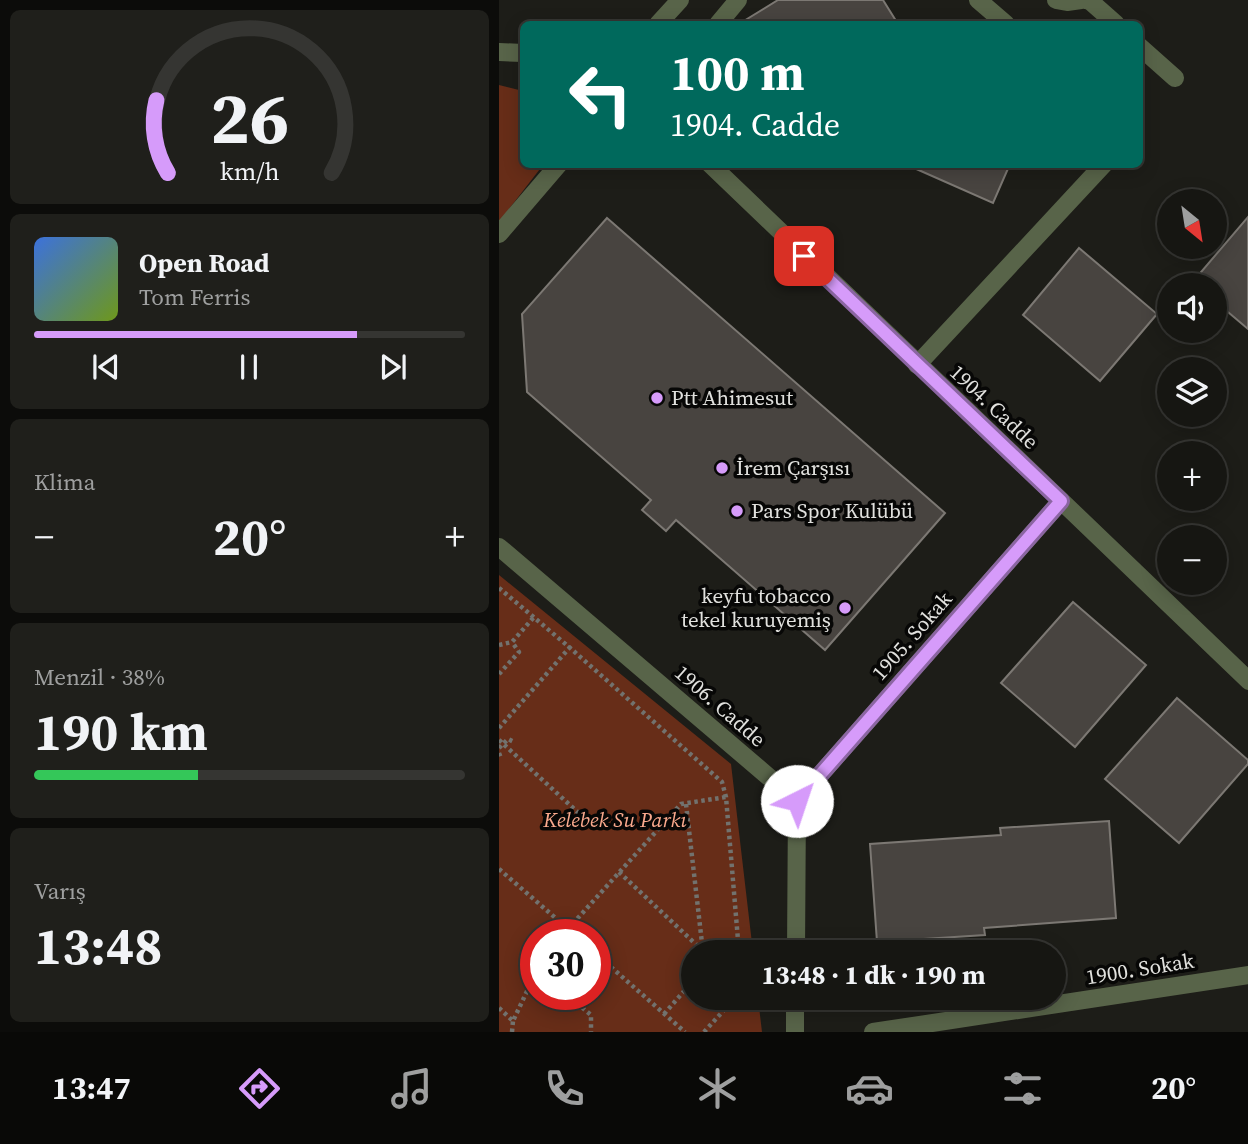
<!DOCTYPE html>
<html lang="tr">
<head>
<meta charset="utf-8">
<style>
	:root { --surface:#161612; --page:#1f1f1b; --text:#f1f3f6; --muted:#9e9f9f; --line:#353532; --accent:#d69bfa }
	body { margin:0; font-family:"Source Serif 4",serif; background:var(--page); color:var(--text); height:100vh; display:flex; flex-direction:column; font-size:26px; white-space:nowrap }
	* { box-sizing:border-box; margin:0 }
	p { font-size:23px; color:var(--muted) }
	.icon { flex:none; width:38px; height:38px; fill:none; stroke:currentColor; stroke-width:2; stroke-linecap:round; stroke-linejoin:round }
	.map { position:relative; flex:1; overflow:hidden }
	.sheet { display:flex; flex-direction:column; gap:10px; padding:10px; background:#0c0c0a; width:499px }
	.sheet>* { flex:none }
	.banner { position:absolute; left:21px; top:21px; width:623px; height:147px; border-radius:10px; box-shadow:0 4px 18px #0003,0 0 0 2px var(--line); background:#00695c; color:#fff; overflow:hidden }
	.needle { width:46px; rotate:150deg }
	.tools { position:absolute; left:658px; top:189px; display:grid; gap:14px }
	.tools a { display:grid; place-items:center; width:70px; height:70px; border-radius:50%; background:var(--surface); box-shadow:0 4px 18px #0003,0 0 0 2px var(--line); font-size:35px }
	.speed { position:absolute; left:21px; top:919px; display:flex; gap:14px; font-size:35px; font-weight:700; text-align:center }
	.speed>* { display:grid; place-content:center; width:91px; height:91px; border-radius:50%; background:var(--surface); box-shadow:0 4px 18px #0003,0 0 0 2px var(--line); line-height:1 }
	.speed .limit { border:10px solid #d22; background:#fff; color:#111 }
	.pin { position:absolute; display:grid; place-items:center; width:60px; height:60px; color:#fff; margin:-30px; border-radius:14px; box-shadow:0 4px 10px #0006 }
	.me { position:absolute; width:77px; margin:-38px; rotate:41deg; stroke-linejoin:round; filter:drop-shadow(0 0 5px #0008) }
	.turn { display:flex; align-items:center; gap:24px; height:147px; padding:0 35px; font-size:32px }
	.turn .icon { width:91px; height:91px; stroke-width:2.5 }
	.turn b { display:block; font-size:49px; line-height:60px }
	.big { font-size:52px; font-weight:700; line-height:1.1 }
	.sheet .card { flex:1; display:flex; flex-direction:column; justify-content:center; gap:10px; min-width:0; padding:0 24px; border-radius:10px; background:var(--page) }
	.sheet .dial { align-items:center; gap:0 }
	.dial svg { height:182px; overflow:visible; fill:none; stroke:var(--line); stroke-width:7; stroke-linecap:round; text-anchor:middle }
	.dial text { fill:var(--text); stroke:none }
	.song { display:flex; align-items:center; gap:21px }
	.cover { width:84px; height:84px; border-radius:10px; background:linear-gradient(135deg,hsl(220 70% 55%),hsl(80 70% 35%)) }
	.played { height:7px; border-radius:4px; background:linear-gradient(90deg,var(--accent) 75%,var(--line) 75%) }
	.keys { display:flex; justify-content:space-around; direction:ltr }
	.heat { display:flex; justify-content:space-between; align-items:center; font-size:38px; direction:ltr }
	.charge { height:10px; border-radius:5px; background:linear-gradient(90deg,#34c759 38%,var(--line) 0) }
	.trip { position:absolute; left:182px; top:940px; width:385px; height:70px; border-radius:35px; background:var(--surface); box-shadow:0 4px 18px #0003,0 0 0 2px var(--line); font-weight:700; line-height:70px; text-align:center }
	.dock { display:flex; height:112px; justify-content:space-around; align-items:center; background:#090907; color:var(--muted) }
	.dock .icon { width:49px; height:49px }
	.dock .current { color:var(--accent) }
	.dock b { font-size:32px; color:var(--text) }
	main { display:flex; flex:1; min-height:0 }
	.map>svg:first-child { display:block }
</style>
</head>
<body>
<main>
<section class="sheet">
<div class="card dial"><svg viewBox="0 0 100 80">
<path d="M14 69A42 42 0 1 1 86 69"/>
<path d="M14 69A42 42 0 0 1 9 37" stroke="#d69bfa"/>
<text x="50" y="56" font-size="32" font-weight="700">26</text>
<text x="50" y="72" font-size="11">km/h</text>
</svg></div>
<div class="card">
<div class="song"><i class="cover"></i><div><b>Open Road</b><p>Tom Ferris</p></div></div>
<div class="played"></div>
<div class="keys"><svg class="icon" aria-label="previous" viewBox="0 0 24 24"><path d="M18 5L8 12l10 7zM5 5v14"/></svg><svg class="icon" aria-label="pause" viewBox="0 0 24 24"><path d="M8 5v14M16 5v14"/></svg><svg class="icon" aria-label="next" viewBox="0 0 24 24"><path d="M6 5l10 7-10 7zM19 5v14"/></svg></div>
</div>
<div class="card"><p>Klima</p>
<div class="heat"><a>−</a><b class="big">20°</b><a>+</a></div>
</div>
<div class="card"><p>Menzil · 38%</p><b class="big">190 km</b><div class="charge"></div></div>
<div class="card"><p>Varış</p><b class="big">13:48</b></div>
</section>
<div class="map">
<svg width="750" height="1032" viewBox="0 0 750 1032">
	<rect width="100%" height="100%" fill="#1d1d18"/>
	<path fill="#672d18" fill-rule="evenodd" d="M0 85 24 91V164L44 165 0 222Z
		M0 575 232 764 254 952H194V998H259L263 1032H0ZM37 934H96V994H37Z"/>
	<path fill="#484440" stroke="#7c7873" stroke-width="2" d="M279 0H384L399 24H240Z
		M406 164H511L494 203Z
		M749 217V329L716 301V285H691Z
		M108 218 446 513 326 650 177 520 167 531 143 510 152 500 28 392 23 314Z
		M580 248 658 314 601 381 524 315Z
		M574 602 647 665 576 747 502 683Z
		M678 698 749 760V764L680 843 606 779Z
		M610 821 617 918 485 928 486 935 378 942 371 844 502 835 501 828Z"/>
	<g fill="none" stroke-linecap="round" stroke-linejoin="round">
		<path stroke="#72726e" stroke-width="4.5" stroke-dasharray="3.5 3.5" stroke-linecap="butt" d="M0 588 70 647 223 782 227 797 240 952
			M0 645 13 642 35 617
			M0 674 20 652 13 642
			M0 728 72 646
			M0 740 97 829
			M0 748 9 739 15 742
			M0 753 2 758
			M187 804 204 952
			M0 869 75 934
			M120 872 204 951 240 950
			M69 929 182 804 227 797
			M96 953 186 1032
			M67 994 92 1015V1032
			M0 1008 14 1021 37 972
			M165 1014 194 981
			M13 1032 14 1021
			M205 1032 236 998"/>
		<path stroke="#586449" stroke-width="18" d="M479 0 507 24
			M557 0 568 2 582 0
			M586 0 591 1 617 24
			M159 24 181 0
			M219 24 239 0
			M640 46 676 78
			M0 52 24 53
			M211 164 750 681
			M0 234 60 164
			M418 365 605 164
			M0 547 298 801 297 952
			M298 801 562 501
			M296 1032V998
			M374 1032 750 975"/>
	</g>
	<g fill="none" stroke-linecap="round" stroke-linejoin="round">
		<g stroke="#8b65a2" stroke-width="18">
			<path id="route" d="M298 801 562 501 305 256"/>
		</g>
		<use href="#route" stroke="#d69bfa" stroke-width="12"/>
	</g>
	<g fill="#d69bfa" stroke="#070706" stroke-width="2.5">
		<circle cx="158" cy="398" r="7"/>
		<circle cx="223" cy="468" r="7"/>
		<circle cx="238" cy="511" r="7"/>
		<circle cx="346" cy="608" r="7"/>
	</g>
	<g text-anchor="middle" stroke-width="7" stroke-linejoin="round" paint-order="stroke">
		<g font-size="21" fill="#e1e1de" stroke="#070706" text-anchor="start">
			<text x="172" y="405">Ptt Ahimesut</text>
			<text x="237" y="475">İrem Çarşısı</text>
			<text x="252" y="518">Pars Spor Kulübü</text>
			<text x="332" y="603" text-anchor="end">keyfu tobacco<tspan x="332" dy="24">tekel kuruyemiş</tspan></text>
		</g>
		<g font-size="21" fill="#e1e1de" stroke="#070706">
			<text transform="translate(495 407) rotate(43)" y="7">1904. Cadde</text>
			<text transform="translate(413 636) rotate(-49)" y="7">1905. Sokak</text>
			<text transform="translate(221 706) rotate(41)" y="7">1906. Cadde</text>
			<text transform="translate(641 969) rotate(-9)" y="7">1900. Sokak</text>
		</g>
		<g font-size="21" font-style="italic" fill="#faa98d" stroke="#070706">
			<text x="116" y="827">Kelebek Su Parkı</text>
		</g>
	</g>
</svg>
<div class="tools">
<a><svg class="needle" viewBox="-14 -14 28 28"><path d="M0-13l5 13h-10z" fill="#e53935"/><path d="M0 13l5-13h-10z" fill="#9e9f9f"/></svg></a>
<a><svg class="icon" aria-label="sound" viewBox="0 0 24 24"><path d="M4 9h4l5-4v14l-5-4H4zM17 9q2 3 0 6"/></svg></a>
<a><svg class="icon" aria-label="layers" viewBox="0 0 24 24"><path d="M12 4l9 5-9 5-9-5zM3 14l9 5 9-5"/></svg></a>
<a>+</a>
<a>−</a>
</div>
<div class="speed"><div class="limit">30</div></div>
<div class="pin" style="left:305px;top:256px;background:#d93025"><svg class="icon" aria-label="arrive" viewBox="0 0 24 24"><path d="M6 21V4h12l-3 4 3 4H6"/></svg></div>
<svg class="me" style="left:298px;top:801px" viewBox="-20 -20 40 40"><circle r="19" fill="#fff"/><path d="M0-13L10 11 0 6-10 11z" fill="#d69bfa"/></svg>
<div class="trip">13:48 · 1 dk · 190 m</div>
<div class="banner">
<div class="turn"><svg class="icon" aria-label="left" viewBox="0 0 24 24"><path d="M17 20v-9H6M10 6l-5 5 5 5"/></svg><div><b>100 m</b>1904. Cadde</div></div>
</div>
</div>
</main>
<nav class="dock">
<b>13:47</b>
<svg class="icon current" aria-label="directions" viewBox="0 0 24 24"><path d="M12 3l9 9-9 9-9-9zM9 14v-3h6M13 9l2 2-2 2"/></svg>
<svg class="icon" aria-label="music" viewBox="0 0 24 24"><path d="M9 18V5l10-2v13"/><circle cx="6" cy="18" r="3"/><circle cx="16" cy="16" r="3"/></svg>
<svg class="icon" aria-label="phone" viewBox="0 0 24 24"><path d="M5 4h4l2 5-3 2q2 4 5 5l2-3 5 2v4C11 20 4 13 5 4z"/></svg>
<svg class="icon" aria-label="climate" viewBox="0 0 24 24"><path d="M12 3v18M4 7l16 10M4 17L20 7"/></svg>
<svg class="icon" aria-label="car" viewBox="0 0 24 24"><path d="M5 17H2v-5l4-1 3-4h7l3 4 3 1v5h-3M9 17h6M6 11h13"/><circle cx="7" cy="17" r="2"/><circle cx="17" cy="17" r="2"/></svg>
<svg class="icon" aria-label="filters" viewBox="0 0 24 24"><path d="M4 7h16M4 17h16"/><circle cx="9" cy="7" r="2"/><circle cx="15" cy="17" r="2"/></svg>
<b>20°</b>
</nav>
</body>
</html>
